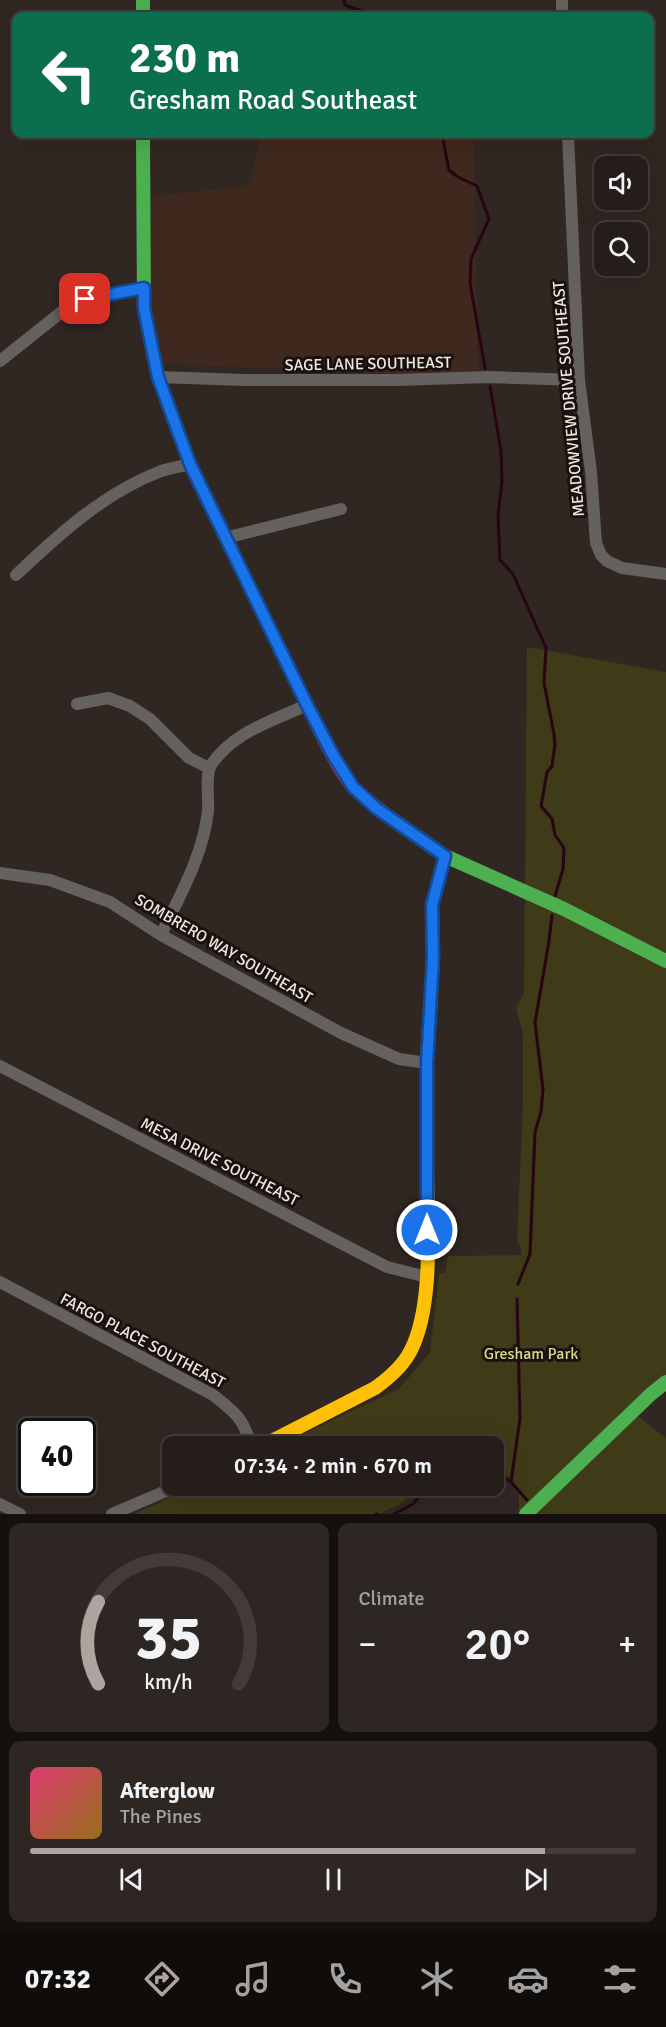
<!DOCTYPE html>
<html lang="en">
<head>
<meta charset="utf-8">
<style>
	:root { --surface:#251d1a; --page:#2d2623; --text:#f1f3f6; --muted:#a3a2a2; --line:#423b39; --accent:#aea39e }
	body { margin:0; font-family:Signika,sans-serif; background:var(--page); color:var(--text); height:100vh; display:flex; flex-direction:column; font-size:22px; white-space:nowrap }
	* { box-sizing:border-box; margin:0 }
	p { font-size:20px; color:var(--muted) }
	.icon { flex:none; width:33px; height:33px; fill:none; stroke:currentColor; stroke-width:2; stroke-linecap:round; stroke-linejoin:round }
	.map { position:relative; height:1514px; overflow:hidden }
	.drawer { display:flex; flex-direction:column; gap:9px; padding:9px; background:#14100e; flex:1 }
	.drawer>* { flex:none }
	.banner { position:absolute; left:12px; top:12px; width:642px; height:126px; border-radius:12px; box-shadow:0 6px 24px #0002,0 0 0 2px var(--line); background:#0b6e4f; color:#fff; overflow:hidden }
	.buttons { position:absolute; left:594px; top:156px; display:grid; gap:12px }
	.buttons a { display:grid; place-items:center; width:54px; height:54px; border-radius:12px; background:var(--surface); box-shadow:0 6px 24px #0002,0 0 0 2px var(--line); font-size:30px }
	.speed { position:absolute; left:18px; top:1418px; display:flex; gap:12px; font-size:30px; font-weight:700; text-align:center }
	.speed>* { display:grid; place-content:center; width:78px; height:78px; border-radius:50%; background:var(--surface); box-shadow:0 6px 24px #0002,0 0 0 2px var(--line); line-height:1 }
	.speed .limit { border:3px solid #111; border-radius:9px; background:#fff; color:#111 }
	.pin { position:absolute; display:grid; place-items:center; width:51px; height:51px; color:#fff; margin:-26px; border-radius:12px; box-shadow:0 3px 9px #0006 }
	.me { position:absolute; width:66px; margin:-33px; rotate:0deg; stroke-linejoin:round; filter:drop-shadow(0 0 4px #0008) }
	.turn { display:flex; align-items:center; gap:21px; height:126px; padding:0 18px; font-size:27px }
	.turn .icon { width:78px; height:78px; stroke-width:2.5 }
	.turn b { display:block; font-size:42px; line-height:51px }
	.big { font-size:45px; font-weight:600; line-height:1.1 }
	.drawer .widget { flex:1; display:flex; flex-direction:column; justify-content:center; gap:9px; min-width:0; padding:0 21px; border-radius:12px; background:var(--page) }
	.drawer .dial { align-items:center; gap:0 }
	.dial svg { height:156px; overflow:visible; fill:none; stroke:var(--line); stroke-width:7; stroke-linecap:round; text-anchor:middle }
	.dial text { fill:var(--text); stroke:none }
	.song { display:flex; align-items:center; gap:18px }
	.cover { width:72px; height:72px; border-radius:9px; background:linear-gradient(135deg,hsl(340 70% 55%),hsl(40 70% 35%)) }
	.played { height:6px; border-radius:3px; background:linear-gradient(90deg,var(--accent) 85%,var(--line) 85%) }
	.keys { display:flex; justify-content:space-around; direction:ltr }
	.heat { display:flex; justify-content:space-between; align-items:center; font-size:33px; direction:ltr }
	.drawer .tiles { flex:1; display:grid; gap:9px; grid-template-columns:1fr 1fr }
	.widget:last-child { grid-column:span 2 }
	.trip { position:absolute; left:162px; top:1436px; width:342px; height:60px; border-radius:12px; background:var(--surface); box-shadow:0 6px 24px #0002,0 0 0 2px var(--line); font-weight:600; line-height:60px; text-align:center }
	.tab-bar { display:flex; height:96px; justify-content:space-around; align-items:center; background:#0f0c0a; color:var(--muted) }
	.tab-bar .icon { width:42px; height:42px }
	.tab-bar .active { color:var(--accent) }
	.tab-bar b { font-size:27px; color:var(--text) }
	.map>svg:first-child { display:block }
</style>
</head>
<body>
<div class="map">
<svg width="666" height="1514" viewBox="0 0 666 1514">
	<rect width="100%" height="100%" fill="#312722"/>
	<path fill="#3f291e" d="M260 134H474L478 377 165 364 147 305 142 197 250 186Z"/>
	<path fill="#3f3a18" d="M527 647 666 672V1383L635 1414 666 1438V1514H519V1493L508 1476 494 1473V1446H278L400 1388 430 1352 439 1273H445L448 1256 521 1255V1248L517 1241 523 1105V1034L516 1008 524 993Z
		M196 1485H425L398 1505 378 1514H135Z"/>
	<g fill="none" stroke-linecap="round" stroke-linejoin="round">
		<path stroke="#270514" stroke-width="3" d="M344 0 345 5 364 12 369 16
			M442 134 449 170 458 177 477 186 489 219 471 259 470 283 485 368
			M490 386 501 451 502 481 498 516 500 560 513 574 546 648 544 683 554 734 555 745 552 766 547 772 541 806 552 819 555 835 564 848 563 869 555 896
			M518 1284 530 1254 535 1132 541 1112 543 1089 535 1023 549 941 552 915
			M494 1470 511 1482 527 1500
			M511 1482 520 1418 517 1299
			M376 1514H377
			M394 1514 413 1504 429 1485"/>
		<path stroke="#64615e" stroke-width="12" d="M562 0V16
			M568 134 579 380 591 472 596 543 601 555 607 561 622 568 666 574
			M0 361 64 310 85 299 144 289
			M158 377 244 380H397L488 377 579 380
			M225 538 341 509
			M16 575C58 535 104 493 159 472 168 468 180 467 190 464
			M77 704 108 698 130 706 150 719 189 758 209 768
			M0 873 50 880 110 902 161 935 341 1033 399 1059 427 1063
			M161 935C180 895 203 856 208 811 209 799 205 775 211 765 233 732 272 721 307 705
			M0 1066 387 1267 427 1277
			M0 1282 213 1395C235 1412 244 1419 251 1446
			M0 1504 20 1514
			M112 1514 180 1485"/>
		<path stroke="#4caf50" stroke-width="14" d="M143 0V16
			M143 134 144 308 158 377 190 464 308 707
			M395 821 445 856 564 909 666 961
			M427 1164V1063L433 958 432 905 445 856
			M526 1514 651 1394 666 1382"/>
		<path stroke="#ffc107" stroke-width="14" d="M262 1446 375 1388C389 1378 402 1367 410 1352 435 1305 427 1218 427 1164"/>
		<path stroke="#c62828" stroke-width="14" d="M308 707C320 730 337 770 355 789 367 801 381 811 395 821"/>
	</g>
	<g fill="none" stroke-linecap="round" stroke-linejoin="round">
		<g stroke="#114b97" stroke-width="15">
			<path id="route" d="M85 299 144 288V308L158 377 190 464 307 705 333 755 353 787 376 808 445 856 432 905 433 958 427 1063V1230"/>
		</g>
		<use href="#route" stroke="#1a73e8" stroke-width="10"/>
	</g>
	<g text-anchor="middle" stroke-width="6" stroke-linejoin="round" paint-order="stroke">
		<g font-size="16" fill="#f2e6e0" stroke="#19110d">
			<text transform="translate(368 363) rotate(-1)" y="6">SAGE LANE SOUTHEAST</text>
			<text transform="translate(568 399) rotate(-95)" y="6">MEADOWVIEW DRIVE SOUTHEAST</text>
			<text transform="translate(224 948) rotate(30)" y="6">SOMBRERO WAY SOUTHEAST</text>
			<text transform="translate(220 1161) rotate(27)" y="6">MESA DRIVE SOUTHEAST</text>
			<text transform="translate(143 1340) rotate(28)" y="6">FARGO PLACE SOUTHEAST</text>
		</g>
		<g font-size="16" fill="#dfd78a" stroke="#19110d">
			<text x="531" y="1359">Gresham Park</text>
		</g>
	</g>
</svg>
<div class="buttons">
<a><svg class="icon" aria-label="sound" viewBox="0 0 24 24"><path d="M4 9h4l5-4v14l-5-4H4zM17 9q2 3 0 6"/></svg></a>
<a><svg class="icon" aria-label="search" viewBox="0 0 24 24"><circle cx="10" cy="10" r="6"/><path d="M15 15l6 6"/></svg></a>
</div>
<div class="speed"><div class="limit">40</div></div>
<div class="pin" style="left:85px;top:299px;background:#d93025"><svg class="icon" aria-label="arrive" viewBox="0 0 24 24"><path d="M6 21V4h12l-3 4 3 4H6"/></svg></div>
<svg class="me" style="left:427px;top:1230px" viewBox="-20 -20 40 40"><circle r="17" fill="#1a73e8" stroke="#fff" stroke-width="3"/><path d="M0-11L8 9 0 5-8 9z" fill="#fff"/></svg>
<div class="trip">07:34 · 2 min · 670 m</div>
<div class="banner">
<div class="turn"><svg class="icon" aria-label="left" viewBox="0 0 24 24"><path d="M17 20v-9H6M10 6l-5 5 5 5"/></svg><div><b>230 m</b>Gresham Road Southeast</div></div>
</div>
</div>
<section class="drawer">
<div class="tiles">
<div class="widget dial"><svg viewBox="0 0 100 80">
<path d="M14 69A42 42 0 1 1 86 69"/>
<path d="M14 69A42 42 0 0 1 14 27" stroke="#aea39e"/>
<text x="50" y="56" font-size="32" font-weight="700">35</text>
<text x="50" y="72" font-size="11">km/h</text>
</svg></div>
<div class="widget"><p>Climate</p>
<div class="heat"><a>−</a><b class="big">20°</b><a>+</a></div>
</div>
<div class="widget">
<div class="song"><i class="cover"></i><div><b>Afterglow</b><p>The Pines</p></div></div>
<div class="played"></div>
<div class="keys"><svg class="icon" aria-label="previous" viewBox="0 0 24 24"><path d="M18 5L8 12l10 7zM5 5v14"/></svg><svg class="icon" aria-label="pause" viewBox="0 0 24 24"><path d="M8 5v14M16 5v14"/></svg><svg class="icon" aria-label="next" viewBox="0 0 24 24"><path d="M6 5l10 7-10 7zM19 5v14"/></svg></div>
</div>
</div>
</section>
<nav class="tab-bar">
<b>07:32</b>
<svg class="icon active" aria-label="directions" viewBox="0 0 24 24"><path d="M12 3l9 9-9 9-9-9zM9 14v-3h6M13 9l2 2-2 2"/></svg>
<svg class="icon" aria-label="music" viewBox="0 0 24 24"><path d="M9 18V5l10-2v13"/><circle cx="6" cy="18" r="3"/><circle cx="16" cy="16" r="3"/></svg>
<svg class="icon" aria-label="phone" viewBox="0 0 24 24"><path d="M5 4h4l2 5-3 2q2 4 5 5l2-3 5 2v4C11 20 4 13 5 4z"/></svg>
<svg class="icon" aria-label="climate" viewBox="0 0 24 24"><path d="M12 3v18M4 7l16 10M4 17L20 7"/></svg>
<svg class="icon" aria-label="car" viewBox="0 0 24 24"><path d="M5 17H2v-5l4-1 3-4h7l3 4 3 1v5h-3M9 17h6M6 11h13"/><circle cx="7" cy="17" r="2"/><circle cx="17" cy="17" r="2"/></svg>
<svg class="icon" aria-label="filters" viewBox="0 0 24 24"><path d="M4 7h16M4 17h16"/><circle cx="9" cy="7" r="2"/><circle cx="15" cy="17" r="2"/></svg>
</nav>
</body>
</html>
